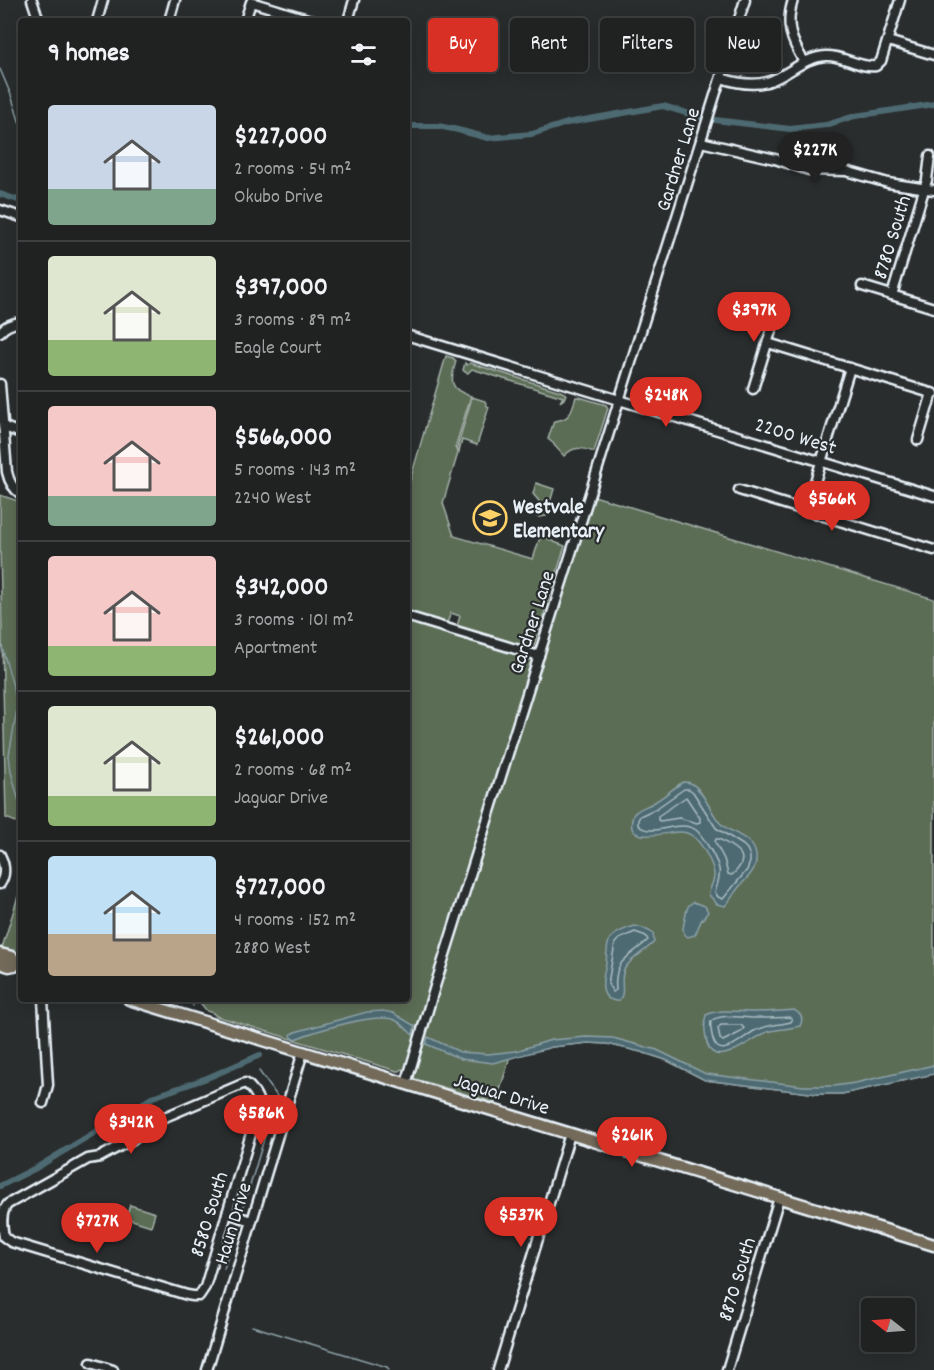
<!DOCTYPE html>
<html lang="en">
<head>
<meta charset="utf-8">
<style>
	:root { --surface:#202222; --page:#2d2f2f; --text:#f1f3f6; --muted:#a2a4a5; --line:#3d3f40; --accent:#d93025 }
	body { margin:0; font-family:Dekko,sans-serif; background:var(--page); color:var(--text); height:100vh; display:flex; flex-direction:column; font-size:22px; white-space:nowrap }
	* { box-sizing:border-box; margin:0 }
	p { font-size:20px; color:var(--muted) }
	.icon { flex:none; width:33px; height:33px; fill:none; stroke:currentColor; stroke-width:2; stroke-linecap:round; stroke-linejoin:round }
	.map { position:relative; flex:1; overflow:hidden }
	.details { position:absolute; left:18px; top:18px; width:392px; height:984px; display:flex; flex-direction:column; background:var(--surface); border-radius:6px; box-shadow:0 3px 15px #0003,0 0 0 2px var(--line) }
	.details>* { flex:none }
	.guide { position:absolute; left:428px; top:18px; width:416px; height:54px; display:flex; gap:12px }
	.needle { width:39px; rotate:287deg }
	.buttons { position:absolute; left:861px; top:1298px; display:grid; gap:12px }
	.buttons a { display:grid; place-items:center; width:54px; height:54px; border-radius:6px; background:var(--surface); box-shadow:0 3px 15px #0003,0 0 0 2px var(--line); font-size:30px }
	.price { position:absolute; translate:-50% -51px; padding:0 14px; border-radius:21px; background:var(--accent); color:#fff; font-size:20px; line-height:39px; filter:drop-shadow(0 2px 3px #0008) }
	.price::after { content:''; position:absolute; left:50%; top:36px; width:18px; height:14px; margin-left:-9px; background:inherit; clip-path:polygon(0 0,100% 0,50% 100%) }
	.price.current { background:#222; color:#fff }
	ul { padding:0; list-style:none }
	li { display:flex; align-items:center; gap:18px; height:150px; padding:0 30px }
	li+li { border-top:2px solid var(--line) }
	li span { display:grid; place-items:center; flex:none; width:168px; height:120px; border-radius:6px; color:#555 }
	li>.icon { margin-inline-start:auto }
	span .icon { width:72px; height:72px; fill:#fffc; stroke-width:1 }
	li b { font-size:26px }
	h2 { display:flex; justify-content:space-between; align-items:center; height:72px; padding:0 30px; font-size:26px }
	.chip { padding:0 21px; border-radius:6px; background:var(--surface); box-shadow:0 3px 15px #0003,0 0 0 2px var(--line); font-size:21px; line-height:54px }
	.chip.current { background:var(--accent); color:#fff }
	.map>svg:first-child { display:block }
	.green { fill:#5c6d56; stroke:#a2afa7; stroke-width:1.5 }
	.water { fill:#4e6b72; stroke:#8ca1a8; stroke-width:1.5 }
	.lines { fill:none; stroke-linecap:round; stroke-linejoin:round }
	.shore { stroke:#aabbc2; stroke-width:1.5 }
	.stream { stroke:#8ca1a8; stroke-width:1.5 }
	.canal { stroke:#4e6b72; stroke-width:6 }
	.minor-casing { stroke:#e8f1f8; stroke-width:13 }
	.major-casing { stroke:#e8f1f8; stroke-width:15 }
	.minor { stroke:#2a2d2e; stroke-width:8 }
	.major { stroke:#736b5a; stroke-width:10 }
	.labels { text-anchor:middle; stroke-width:4.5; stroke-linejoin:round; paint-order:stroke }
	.street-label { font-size:21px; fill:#e8f1f8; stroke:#2a2d2e }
	.poi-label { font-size:21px; font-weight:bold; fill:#e8f1f8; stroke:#2a2d2e; text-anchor:start }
</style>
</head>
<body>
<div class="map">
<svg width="934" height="1370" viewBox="0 0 934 1370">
	<rect width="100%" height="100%" fill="#2a2d2e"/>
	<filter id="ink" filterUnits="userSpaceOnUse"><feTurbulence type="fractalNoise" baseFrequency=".0167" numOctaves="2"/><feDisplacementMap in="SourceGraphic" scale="12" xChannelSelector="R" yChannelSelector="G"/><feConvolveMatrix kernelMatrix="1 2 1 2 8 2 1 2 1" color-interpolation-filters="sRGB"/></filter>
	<g filter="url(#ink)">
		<!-- green -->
		<g class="green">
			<path d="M446,356L453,358L456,361C450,381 449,390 471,396L455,448L458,453L443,503L454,536L533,559L543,528C547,542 552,541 565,546L533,649L457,626L460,616L451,613L447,623L407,610V491Z"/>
			<path d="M465,363L467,365L470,363L560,391L566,394L564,399L560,402L563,397L472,369L468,373L465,372L463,370Z"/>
			<path d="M472,397L485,401L487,406L489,407L477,445L462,440L459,452L457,448Z"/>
			<path d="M576,397H579L606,405L608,408L594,452C582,448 574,445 564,456L554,445V444L548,439L554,421C571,420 571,411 576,397Z"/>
			<path d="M536,483L554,489L546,516L539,517L535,515L539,501L533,494Z"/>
			<path d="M0,495L21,502V824L6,818L0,548Z"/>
			<path d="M594,496L934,599V1074L842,1094H818L705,1080L666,1060L641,1052L607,1044L588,1043L552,1047L510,1057L496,1103L412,1078L413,1073L402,1069L400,1071H397L216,1016L213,1013L207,1011L197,999H406L407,620L533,658L532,661L539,663Z"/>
			<path d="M21,887V958L1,951Z"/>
			<path d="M130,1205L155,1213L151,1226L126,1218Z"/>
		</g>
		<!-- water -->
		<g class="water">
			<path d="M683,782C686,782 690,782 692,784C702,789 711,812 719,822C730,834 753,836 756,855C758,869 747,878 739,887C734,893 731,900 725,906L717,904L709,895C709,888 713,884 714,877C715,866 702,844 694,837C690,834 685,832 681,832C669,831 626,846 632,820C632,817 634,813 636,812C640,808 648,806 653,803C664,797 672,789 683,782Z"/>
			<path d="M693,902L705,906L708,912L701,921L695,935L688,937L684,934L683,928L687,909L689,905Z"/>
			<path d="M635,926L643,928L653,933L654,942C645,952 632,957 625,968C618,979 627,992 619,1001C596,1001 603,977 606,963C607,955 606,946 610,939C615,932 628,928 635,926Z"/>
			<path d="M794,1010C801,1014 804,1018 800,1026C790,1029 777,1029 767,1032C752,1038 715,1072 707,1043C705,1034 703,1024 706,1015C721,1008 738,1012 755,1012C768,1012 781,1011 794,1010Z"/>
			<path d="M383,1011L393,1013L415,1026L413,1035C407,1030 402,1023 395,1020C377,1012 315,1031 295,1039L292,1038L291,1034L295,1032L367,1012Z"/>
			<path d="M428,1037L460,1052L488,1054L516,1051L551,1040L586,1037L613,1038L657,1050L706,1074L804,1086H834L855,1083L934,1065V1074L842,1094H818L705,1080L666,1060L641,1052L607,1044L588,1043L552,1047L493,1063L461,1059L426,1044Z"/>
		</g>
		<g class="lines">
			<!-- shore -->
			<g class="shore">
				<path d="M684,789H689L693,792L716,828L743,845L747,849L750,856V862L747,870L723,899L718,897L715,892C722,872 721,868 710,849C706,843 702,835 696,830C678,818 651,839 638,825V820L640,816L657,808Z"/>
				<path d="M686,797L700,818V822L697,823L679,818L660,821L658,820V816Z"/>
				<path d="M716,839H719C737,849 753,856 732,875L728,874L724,859L715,842Z"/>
				<path d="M635,932L646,936L648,940C629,958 613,959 616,990L613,992L608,984L615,943L619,939Z"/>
				<path d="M789,1017L792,1019L791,1022C778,1025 766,1025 754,1031C740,1039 717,1064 712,1035C711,1030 710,1026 711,1021C722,1013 741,1018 754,1018C766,1018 778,1018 789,1017Z"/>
				<path d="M721,1025H741L744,1028L739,1033L723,1041L720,1039L718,1028Z"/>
			</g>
			<!-- stream -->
			<g class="stream">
				<path d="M0,69L11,95L21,127"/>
				<path d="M1,644L18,704L9,755L11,772L21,809"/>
				<path d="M192,999L193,1006"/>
				<path d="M243,1209L277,1096L259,1071"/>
				<path d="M224,1269L236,1228"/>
				<path d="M252,1326L387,1367L389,1370"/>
			</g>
			<!-- canal -->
			<g class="canal">
				<path d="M715,120L790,129L826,125L855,116L934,104"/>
				<path d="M406,126H438L458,130L488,138L532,134L567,123L663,106L700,117"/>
				<path d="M0,194L21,201"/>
				<path d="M0,1186L36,1168L153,1097L207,1078L260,1055"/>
			</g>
			<!-- minor casing -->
			<g class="minor-casing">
				<g id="minor">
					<path d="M32,0L39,21"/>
					<path d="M793,0C785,25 791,40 804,62"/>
					<path d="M97,21L103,0"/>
					<path d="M169,21L175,0"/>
					<path d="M245,21L251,2L314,21"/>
					<path d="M348,21L354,0"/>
					<path d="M888,41L934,55"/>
					<path d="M721,78C736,83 751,86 767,82C788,76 803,57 826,56C843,55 859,68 876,66L881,61L900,0"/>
					<path d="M701,142L775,159L809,170L846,171L888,183L934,190"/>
					<path d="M0,210L21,217"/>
					<path d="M862,286L934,308"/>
					<path d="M892,295L927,180L930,156"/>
					<path d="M0,332C5,326 13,323 21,322"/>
					<path d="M406,335L934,496"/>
					<path d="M768,343L934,394"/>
					<path d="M0,384L7,472C9,481 13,489 21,494"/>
					<path d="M753,389L779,305"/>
					<path d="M4,427L21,433"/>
					<path d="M918,440L932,393"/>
					<path d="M739,490L934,550"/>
					<path d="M806,511L850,368"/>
					<path d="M406,616L539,656"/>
					<path d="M0,855C5,865 6,875 0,884"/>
					<path d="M245,1083C252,1087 260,1099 259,1107L205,1287L199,1296H193L187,1295L11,1242L4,1237C2,1226 0,1212 8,1204L88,1159L100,1157L137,1137L146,1125Z"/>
					<path d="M406,1084L436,983L745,0"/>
					<path d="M43,1103L48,1085L43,999"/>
					<path d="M227,1213L252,1221"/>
					<path d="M91,1363L113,1370"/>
					<path d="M207,1370L303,1052"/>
					<path d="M498,1370L570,1134"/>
					<path d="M727,1370L779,1198"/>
				</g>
			</g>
			<!-- major casing -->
			<g class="major-casing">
				<g id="major">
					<path d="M0,954L12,957L19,964"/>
					<path d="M0,963L9,966L19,964"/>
					<path d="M129,999L934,1245"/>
				</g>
			</g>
			<!-- minor -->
			<use href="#minor" class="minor"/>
			<!-- major -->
			<use href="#major" class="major"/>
		</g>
	</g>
	<!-- icons -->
	<defs>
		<g id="school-ring" transform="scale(1.725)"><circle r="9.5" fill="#2a2d2e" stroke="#ffd166" stroke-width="1.5"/><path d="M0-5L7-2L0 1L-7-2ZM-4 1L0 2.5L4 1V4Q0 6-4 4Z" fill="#ffd166"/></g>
	</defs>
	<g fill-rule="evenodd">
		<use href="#school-ring" x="490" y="518"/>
	</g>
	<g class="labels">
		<!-- street labels -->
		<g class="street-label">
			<text transform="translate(677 159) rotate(-73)" y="7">Gardner Lane</text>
			<text transform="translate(891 237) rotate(-73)" y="7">8780 South</text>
			<text transform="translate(796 435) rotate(17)" y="7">2200 West</text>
			<text transform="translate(531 622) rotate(-72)" y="7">Gardner Lane</text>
			<text transform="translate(502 1093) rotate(17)" y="7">Jaguar Drive</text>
			<text transform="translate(208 1214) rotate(-73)" y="7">8580 South</text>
			<text transform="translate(232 1223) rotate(-73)" y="7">Haun Drive</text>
			<text transform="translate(736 1279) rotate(-73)" y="7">8870 South</text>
		</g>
		<!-- poi labels -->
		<g class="poi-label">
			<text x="513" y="513">Westvale<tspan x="513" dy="24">Elementary</tspan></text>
		</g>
	</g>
</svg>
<div class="buttons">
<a><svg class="needle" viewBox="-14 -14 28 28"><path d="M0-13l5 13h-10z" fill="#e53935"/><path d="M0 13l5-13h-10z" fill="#a2a4a5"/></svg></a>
</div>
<b class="price current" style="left:815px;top:183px">$227K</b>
<b class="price" style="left:754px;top:343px">$397K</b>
<b class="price" style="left:666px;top:428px">$248K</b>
<b class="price" style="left:832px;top:532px">$566K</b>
<b class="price" style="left:261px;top:1146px">$586K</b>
<b class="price" style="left:131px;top:1155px">$342K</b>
<b class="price" style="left:632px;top:1168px">$261K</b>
<b class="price" style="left:521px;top:1248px">$537K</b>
<b class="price" style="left:97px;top:1254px">$727K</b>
<div class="guide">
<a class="chip current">Buy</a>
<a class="chip">Rent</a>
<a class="chip">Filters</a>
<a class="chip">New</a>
</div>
<section class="details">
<h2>9 homes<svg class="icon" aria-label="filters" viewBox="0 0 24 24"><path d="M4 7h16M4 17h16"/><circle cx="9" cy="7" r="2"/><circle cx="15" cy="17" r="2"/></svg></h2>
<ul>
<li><span style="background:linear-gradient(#c9d6e8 70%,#7fa58c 0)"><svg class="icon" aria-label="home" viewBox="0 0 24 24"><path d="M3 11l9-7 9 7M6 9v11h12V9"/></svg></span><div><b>$227,000</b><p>2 rooms · 54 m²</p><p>Okubo Drive</p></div></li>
<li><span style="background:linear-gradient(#dfe7d0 70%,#8fb573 0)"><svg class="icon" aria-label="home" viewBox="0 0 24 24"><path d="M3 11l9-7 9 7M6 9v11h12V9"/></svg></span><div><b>$397,000</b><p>3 rooms · 89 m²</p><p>Eagle Court</p></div></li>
<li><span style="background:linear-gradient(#f6c9c9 75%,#7fa58c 0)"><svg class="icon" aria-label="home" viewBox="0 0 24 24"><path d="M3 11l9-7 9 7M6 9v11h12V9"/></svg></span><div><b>$566,000</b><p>5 rooms · 143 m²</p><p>2240 West</p></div></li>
<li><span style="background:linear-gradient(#f6c9c9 75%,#8fb573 0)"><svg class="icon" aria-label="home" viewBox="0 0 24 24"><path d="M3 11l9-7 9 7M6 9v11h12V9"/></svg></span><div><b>$342,000</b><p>3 rooms · 101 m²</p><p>Apartment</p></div></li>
<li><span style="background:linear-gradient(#dfe7d0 75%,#8fb573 0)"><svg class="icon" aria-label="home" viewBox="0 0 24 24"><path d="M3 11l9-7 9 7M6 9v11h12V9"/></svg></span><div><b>$261,000</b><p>2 rooms · 68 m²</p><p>Jaguar Drive</p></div></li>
<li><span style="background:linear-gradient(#bfe0f5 65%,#b9a48a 0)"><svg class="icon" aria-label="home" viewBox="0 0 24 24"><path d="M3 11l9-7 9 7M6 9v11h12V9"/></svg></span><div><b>$727,000</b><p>4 rooms · 152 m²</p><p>2880 West</p></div></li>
</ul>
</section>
</div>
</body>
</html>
